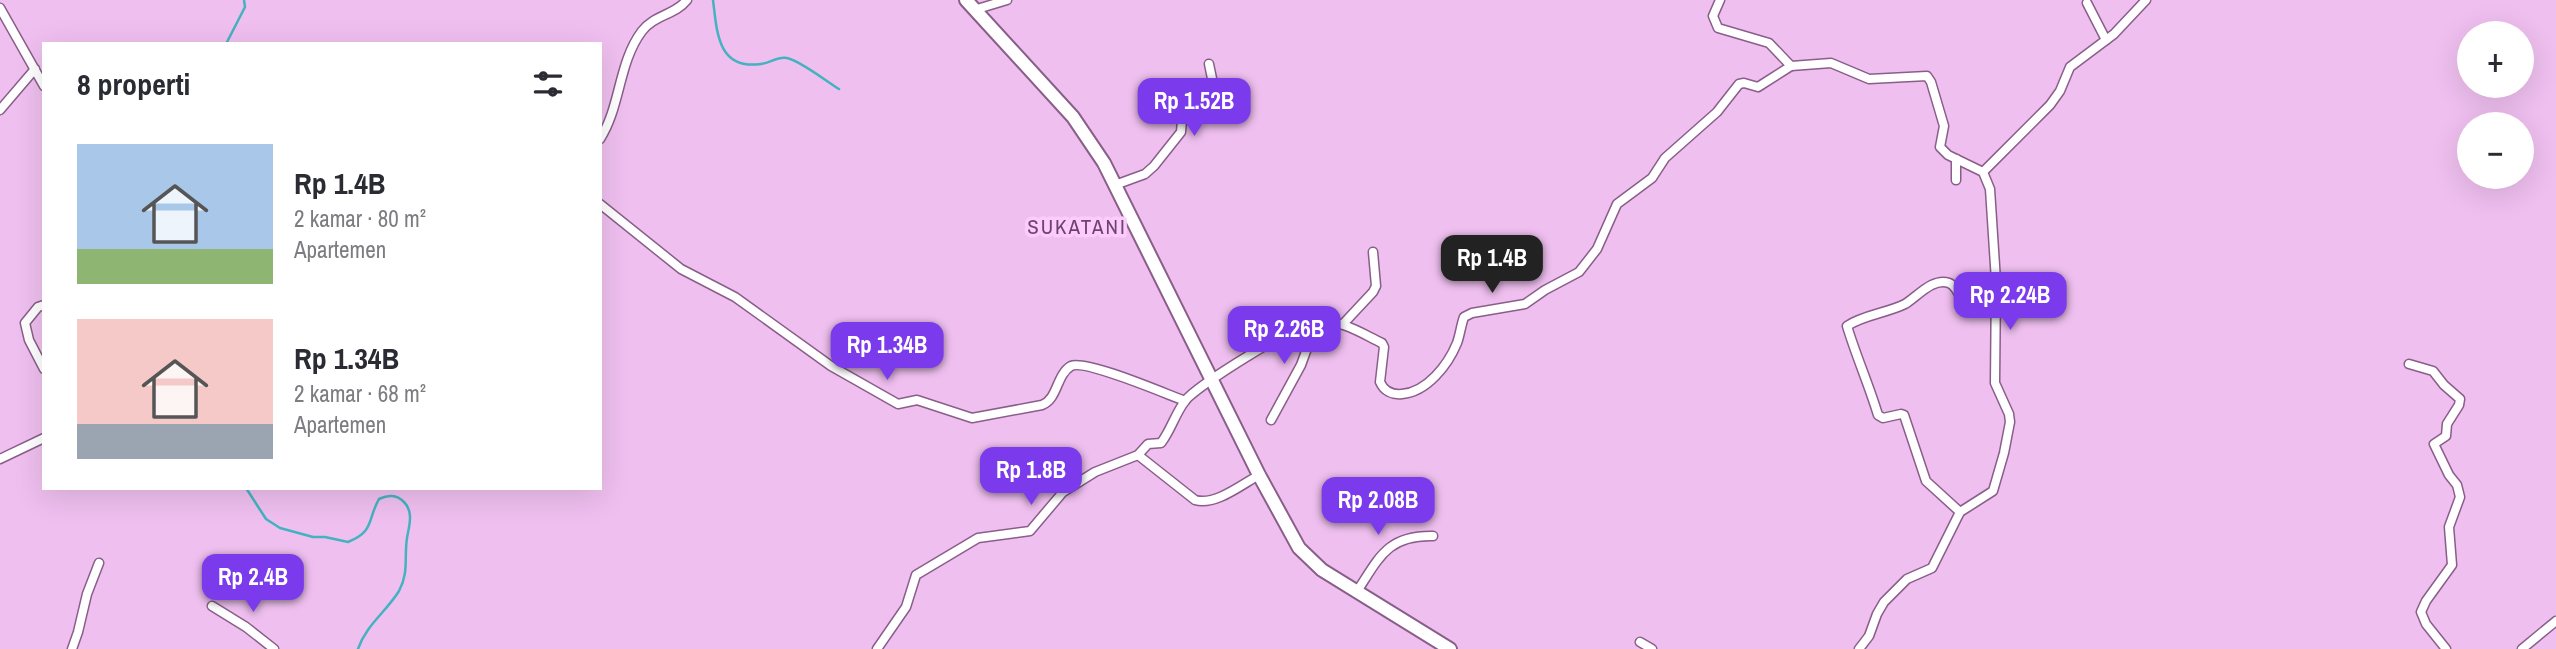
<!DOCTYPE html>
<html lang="id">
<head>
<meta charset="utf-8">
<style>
	:root { --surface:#fff; --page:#f7f7f7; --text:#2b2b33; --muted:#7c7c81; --accent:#7c3aed }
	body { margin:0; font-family:"Archivo Narrow",sans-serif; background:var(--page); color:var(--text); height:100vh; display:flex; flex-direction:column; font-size:26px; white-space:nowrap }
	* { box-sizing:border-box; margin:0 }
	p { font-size:23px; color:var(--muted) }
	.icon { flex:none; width:38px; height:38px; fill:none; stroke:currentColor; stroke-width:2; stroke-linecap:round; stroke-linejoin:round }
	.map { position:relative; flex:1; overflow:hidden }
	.panel { position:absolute; left:42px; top:42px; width:560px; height:448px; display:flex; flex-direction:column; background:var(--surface); border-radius:0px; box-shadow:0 7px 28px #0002 }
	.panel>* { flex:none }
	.controls { position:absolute; left:2457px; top:21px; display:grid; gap:14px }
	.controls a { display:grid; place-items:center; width:77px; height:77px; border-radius:50%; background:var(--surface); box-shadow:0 7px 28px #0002; font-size:35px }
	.price { position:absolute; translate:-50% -60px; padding:0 16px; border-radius:14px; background:var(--accent); color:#fff; font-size:23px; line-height:46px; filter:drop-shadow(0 2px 4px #0008) }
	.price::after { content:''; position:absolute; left:50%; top:42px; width:21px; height:16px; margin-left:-10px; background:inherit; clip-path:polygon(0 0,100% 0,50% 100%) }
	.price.selected { background:#222; color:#fff }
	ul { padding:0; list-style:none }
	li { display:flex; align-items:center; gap:21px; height:175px; padding:0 35px }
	li span { display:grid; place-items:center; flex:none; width:196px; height:140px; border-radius:0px; color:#555 }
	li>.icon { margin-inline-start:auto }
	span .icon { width:84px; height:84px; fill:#fffc; stroke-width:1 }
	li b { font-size:30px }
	h2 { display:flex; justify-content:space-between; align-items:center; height:84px; padding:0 35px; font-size:30px }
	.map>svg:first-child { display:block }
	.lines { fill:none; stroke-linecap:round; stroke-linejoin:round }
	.stream { stroke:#45b2bf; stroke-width:2.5 }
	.street-casing { stroke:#895e89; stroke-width:11 }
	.primary-casing { stroke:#895e89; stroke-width:16 }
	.street { stroke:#fff; stroke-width:8 }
	.primary { stroke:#fff; stroke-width:12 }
	.labels { text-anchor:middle; stroke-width:7; stroke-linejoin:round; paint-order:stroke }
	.quarter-label { font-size:21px; letter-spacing:2px; fill:#6d446e; stroke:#fdccfd }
</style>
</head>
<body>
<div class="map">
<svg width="2556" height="649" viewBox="0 0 2556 649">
	<rect width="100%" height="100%" fill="#efbfef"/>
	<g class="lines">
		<!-- stream -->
		<g class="stream">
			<path d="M713,0C717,31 717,70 761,64C770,63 778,56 787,58C799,60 826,81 839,89"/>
			<path d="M226,44L245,7L244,0"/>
			<path d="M246,488L266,519L280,528L313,537H325L348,542C375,531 367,520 379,499C388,495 396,494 404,502C414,512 409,526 407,538C404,557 409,573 399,591C386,612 366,625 358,649"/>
		</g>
		<!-- street casing -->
		<g class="street-casing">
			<g id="street">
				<path d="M1720,0L1713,16L1718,28L1769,43L1791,66L1831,63L1869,79L1927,76L1931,82L1944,126L1940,147L1948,155L1983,172"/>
				<path d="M2087,3L2106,40"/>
				<path d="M0,8L44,86"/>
				<path d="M974,10L1007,0"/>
				<path d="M0,110L35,69"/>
				<path d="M600,139C621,106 618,63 642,31C654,15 675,15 687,0"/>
				<path d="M1956,180V159"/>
				<path d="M1115,185L1145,174L1154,166L1181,132L1183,108L1215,93L1209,64"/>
				<path d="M600,204L681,269L735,297L831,366L898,404L917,400L972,418L1042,405C1058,399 1056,375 1071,366C1085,359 1166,394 1185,401"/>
				<path d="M44,305L38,307L25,323L29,340L44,369"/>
				<path d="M1344,323L1373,292L1376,286L1373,252"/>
				<path d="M2409,364L2433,371L2444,385L2460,399L2459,405L2447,424L2446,436L2434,444L2449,475L2457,485L2460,497L2449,527L2452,565L2426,601L2421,612L2426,624L2446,649"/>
				<path d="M1271,420L1301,365L1317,321"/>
				<path d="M1138,455L1195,500C1215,506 1241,485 1259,475"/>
				<path d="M0,459L44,438"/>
				<path d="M1960,512L1926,481L1904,415L1901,414L1883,418L1878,415C1869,385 1856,356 1847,326C1863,315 1887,313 1905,304C1917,297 1933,277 1949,283C1959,287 1960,302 1968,309L1972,311L1996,308"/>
				<path d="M1356,593C1379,558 1387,535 1433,536"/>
				<path d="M212,606L246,627L274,649"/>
				<path d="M1640,642L1652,649"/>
				<path d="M72,649L78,632L87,594L99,563"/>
				<path d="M877,649L906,607L916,575L978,538L1030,531L1063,492L1095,472L1138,455L1148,444L1161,443C1171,430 1175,414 1185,401C1196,386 1299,322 1317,321C1342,320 1361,333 1382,343L1384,347L1380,382C1384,391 1392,395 1402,394C1427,392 1448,365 1457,343C1460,335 1461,325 1464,317L1472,313L1525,304L1545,290L1579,272L1597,249L1617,204L1652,178L1665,158L1717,112L1739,84L1744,83L1758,87L1791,66"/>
				<path d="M1859,649L1869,636L1877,614L1884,602L1907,579L1932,568L1960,512L1993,491L2004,453L2010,422L2009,414L1995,383L1996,281L1990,189L1983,172L2050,105L2060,91L2070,67L2114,34L2146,0"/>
				<path d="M2522,649L2556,621"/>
			</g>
		</g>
		<!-- primary casing -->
		<g class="primary-casing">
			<path id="primary" d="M966,0L1073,117L1104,163L1259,475L1299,548L1322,570L1450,649"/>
		</g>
		<!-- street -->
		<use href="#street" class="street"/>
		<!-- primary -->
		<use href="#primary" class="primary"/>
	</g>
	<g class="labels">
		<!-- quarter labels -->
		<g class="quarter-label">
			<text x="1077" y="234">SUKATANI</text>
		</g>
	</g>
</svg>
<div class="controls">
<a>+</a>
<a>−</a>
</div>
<b class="price" style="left:1194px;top:138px">Rp 1.52B</b>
<b class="price selected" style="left:1492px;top:295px">Rp 1.4B</b>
<b class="price" style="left:2010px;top:332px">Rp 2.24B</b>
<b class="price" style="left:1284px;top:366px">Rp 2.26B</b>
<b class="price" style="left:887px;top:382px">Rp 1.34B</b>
<b class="price" style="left:1031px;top:507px">Rp 1.8B</b>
<b class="price" style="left:1378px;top:537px">Rp 2.08B</b>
<b class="price" style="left:253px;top:614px">Rp 2.4B</b>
<section class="panel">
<h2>8 properti<svg class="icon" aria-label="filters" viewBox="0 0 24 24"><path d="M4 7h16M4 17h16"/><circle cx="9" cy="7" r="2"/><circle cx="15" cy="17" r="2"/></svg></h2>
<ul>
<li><span style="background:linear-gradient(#a9c7e8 75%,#8fb573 0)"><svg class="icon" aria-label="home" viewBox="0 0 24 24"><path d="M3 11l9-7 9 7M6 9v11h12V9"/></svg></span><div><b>Rp 1.4B</b><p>2 kamar · 80 m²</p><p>Apartemen</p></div></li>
<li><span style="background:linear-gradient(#f6c9c9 75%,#9aa5b1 0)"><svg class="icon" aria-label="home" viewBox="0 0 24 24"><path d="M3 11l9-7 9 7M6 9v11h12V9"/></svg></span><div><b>Rp 1.34B</b><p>2 kamar · 68 m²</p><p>Apartemen</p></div></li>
</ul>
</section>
</div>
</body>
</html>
